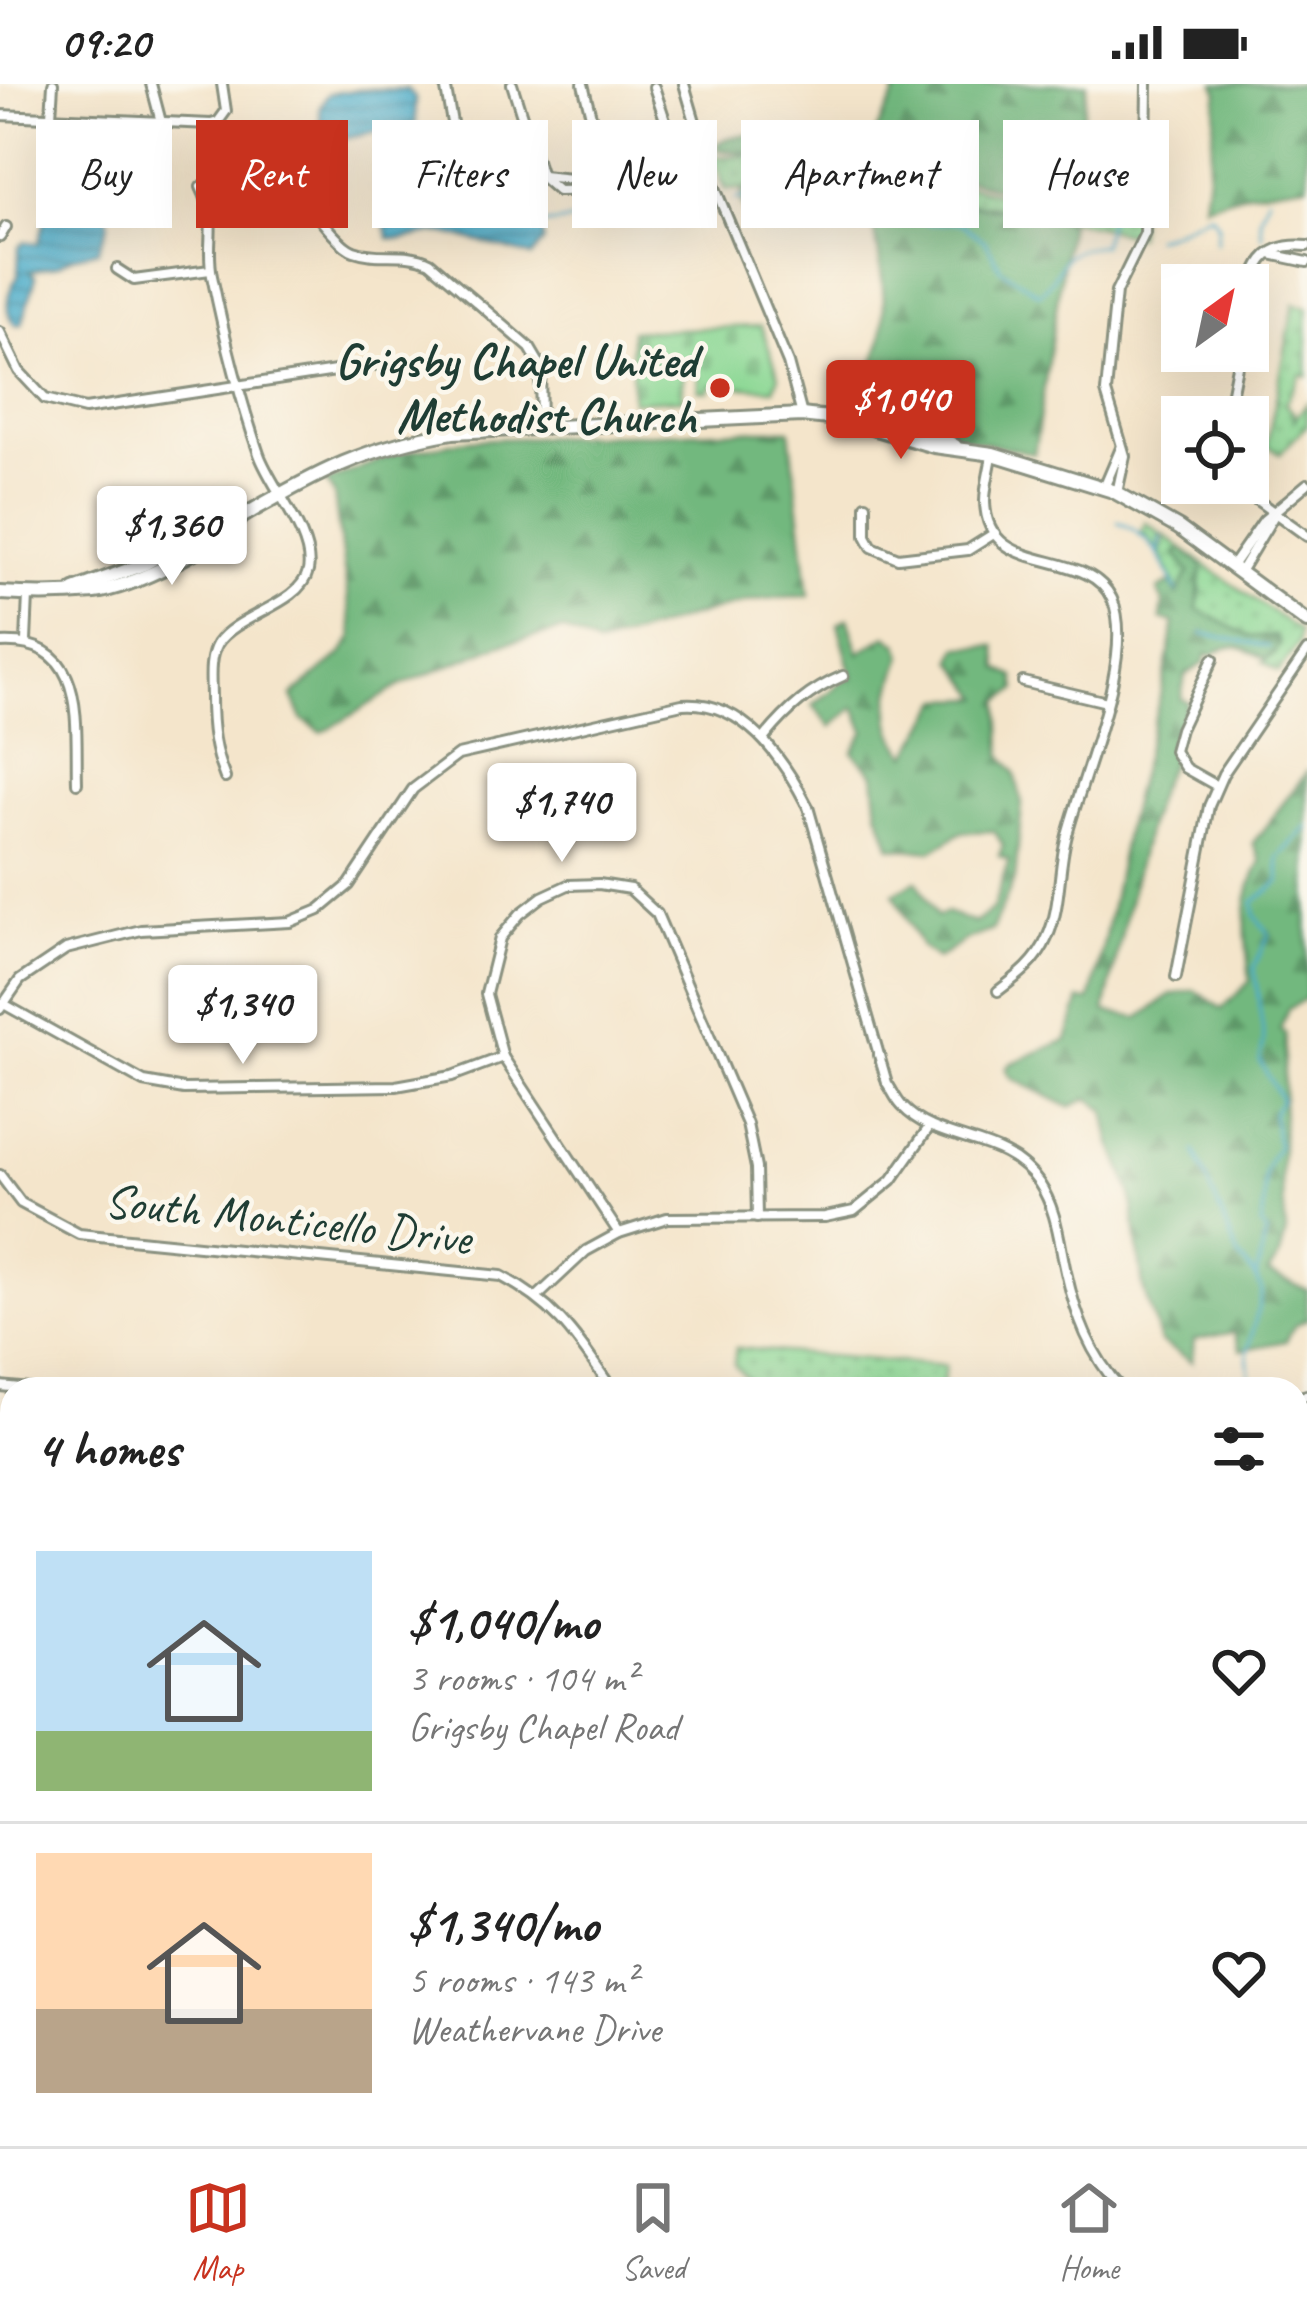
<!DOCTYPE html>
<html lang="en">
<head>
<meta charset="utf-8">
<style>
	:root { --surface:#fff; --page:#f6f6f6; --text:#222; --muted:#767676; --line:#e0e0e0; --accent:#c8321e }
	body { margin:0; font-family:Caveat,sans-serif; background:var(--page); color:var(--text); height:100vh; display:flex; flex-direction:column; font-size:45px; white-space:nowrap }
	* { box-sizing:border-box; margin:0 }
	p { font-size:39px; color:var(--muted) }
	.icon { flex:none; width:66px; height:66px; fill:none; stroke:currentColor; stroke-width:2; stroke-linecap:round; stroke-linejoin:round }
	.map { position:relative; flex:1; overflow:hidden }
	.drawer { position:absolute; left:0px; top:1293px; width:1308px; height:771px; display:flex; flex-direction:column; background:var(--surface); border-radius:36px 36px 0 0; box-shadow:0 12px 48px #0002 }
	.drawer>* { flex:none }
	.guide { position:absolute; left:36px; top:36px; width:1236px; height:108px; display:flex; gap:24px }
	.needle { width:78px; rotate:33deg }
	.controls { position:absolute; left:1161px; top:180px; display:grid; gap:24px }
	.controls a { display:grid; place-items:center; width:108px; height:108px; border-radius:0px; background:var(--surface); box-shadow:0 12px 48px #0002; font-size:60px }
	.price { position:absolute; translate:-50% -102px; padding:0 27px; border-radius:12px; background:#fff; color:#222; font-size:39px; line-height:78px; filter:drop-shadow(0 3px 6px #0008) }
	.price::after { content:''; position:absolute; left:50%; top:72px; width:36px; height:27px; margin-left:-18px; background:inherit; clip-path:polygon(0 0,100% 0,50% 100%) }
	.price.active { background:var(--accent); color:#fff }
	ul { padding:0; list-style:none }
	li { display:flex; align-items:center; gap:36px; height:300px; padding:0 36px }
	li+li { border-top:3px solid var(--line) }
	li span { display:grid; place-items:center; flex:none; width:336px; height:240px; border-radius:0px; color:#555 }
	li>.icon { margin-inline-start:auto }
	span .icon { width:144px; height:144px; fill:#fffc; stroke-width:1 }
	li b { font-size:51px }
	h2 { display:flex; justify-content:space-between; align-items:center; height:144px; padding:0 36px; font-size:51px }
	.tag { padding:0 42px; border-radius:0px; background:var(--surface); box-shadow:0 12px 48px #0002; font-size:42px; line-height:108px }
	.tag.active { background:var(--accent); color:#fff }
	.status { display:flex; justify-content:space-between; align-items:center; height:84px; padding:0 60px; background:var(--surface); direction:ltr }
	.status svg { height:33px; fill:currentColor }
	.dock { display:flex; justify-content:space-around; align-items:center; height:168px; border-top:3px solid var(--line); background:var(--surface); font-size:33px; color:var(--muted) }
	.dock a { display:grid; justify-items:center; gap:6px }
	.dock .active { color:var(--accent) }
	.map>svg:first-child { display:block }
	.grass { fill:url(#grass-dots); stroke:#568a64; stroke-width:3 }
	.forest { fill:url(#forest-firs); stroke:#487a59; stroke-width:3 }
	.cemetery { fill:url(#cemetery-stones); stroke:#568a64; stroke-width:3 }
	.water { fill:url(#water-rules); stroke:#34747e; stroke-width:3 }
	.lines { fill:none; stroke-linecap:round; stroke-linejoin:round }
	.stream { stroke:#4aabc9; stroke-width:3 }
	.street-casing { stroke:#8a9180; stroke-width:14 }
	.secondary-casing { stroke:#8a9180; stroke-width:18 }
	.street { stroke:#fff; stroke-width:8 }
	.secondary { stroke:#fff; stroke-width:12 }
	.poi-dot { fill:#c8321e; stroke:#fbf7ec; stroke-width:4.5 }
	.labels { text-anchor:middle; stroke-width:9; stroke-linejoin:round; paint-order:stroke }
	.poi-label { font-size:48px; font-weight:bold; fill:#1f3d34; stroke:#fbf7ec; text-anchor:end }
	.street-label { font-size:48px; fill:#1f3d34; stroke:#fbf7ec }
</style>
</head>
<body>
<div class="status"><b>09:20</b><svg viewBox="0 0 49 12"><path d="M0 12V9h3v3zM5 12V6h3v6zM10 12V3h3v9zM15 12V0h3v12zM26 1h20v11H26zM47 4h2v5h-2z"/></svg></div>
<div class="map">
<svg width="1307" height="2062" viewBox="0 0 1307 2062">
	<defs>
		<pattern id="grass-dots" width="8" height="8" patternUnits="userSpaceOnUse" patternTransform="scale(3)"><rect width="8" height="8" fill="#8dd895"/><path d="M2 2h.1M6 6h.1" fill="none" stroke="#79ba81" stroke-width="1.8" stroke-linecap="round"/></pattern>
		<pattern id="forest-firs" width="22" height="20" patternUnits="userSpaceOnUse" patternTransform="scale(3)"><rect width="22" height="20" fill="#72b87e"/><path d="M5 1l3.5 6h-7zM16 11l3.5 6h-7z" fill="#5d9768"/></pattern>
		<pattern id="cemetery-stones" width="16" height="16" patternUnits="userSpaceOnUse" patternTransform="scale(3)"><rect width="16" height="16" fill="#8dd895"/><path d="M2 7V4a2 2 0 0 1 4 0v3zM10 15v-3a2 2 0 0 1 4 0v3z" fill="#79ba81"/></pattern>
		<pattern id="water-rules" width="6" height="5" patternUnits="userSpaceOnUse" patternTransform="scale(3)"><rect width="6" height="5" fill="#4aabc9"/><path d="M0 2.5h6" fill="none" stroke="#3d8ca4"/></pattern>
	</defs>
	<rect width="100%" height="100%" fill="#fbf7ec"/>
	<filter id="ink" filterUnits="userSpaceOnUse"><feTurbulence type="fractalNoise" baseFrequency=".00833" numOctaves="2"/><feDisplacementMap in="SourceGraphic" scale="24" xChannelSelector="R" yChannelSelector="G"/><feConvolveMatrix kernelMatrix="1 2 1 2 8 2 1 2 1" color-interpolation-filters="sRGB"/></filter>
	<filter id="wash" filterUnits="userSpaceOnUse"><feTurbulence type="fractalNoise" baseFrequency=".004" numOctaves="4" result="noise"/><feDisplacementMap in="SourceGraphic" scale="48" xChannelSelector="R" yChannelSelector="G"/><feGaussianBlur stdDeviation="2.7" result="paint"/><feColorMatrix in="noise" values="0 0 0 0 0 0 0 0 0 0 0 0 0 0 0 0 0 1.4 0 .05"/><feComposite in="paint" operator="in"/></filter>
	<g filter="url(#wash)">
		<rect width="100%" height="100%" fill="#f4e5cb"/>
		<!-- grass -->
		<g class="grass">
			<path d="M769,59L791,60V71L835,73L836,60L861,62L862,76L892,73L919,89L1054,124L1087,121L1140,124L1137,152L1028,126L895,110L870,117L835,119L791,103L725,106L713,73L767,71Z"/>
			<path d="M1294,220L1307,223V292L1301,290L1285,320L1294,329V336L1307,319V341L1280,370L1267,361Z"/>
			<path d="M1146,439L1299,547L1298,560L1279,588L1263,578L1275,570L1276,553H1250L1197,525L1202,505L1189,488L1179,509L1160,469L1166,452H1159L1158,467L1141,447Z"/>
			<path d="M736,1264L945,1282L942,1305H757L734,1280Z"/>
		</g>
		<!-- forest -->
		<g class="forest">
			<path d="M891,0H1087L1072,118L1060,120L920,84L899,73L861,76L860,62L837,60L835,74L791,71L790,60L769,59L768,71L719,66L718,60C742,39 837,56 871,58L895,11Z"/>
			<path d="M1215,0H1307V100L1248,108L1204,121L1218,7Z"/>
			<path d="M746,103H791L835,119L912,110L991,124L1028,126L1069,138L1034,370L863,329C857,304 876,281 881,257C889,219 879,173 873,135L860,131L756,133L745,128C740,118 739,112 746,103Z"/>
			<path d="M750,346H790L809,512C733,511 669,543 597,562L564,546L501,560L399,602L329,645L321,648L302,635L292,612L342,570L353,553L334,410L326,398L393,371L466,356Z"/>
			<path d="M1182,464L1202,482L1197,525L1250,553L1276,552L1280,561L1266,575C1247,565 1231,556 1212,571L1207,569L1204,579L1185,591L1181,615L1188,618L1169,661L1171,680C1152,697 1113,890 1105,928L1139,934L1172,911L1195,906L1222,925L1250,897C1246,853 1238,819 1261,778L1253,759L1307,688V914L1288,925L1280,946L1285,949L1281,1091L1286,1148L1280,1172L1268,1189L1307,1206V1235L1294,1242L1286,1257L1241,1266L1234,1248L1194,1256L1192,1278L1160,1258L1143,1203L1131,1108L1111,1057L1105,1026L1089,1014L1070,1023L1011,994L1006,985L1010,980L1067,956L1080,916L1090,917C1106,860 1114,803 1126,745C1141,676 1165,610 1174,539L1161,535L1163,518L1158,506L1171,498L1177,511L1189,488L1175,469Z"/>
			<path d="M848,534L859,569L887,551L899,560L903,572C889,607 880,641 908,671L942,615L982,614L953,576L958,563L996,562L999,585L1015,593L1017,606L1000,617L1002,671L1015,689L1022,720L1015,794L992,846L966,856L937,875L921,863L894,809L917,796L937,833L946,829L975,839L993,825L1009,776L999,772L1003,761L994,747L962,748L931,767L891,763L878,727L874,690L853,668L865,647L855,623L831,643L813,621L845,596L853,595L838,540Z"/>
		</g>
		<!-- cemetery -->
		<path class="cemetery" d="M761,242L779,292L774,305L710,301L709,307L699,306V291L684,285L682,315L632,317L631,247Z"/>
		<!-- water -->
		<g class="water">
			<path d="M407,5L415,14L416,40L338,56L321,65L320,23L328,10L360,5Z"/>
			<path d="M385,84H420L430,96L431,126L441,133L514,141L539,138L544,157L531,173C519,168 448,148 436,149C421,151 406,157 389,154C381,131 378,107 385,84Z"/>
			<path d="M79,120L105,128L109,139L98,166L72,173L58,181L30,187L36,193L22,240L15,241C3,227 7,206 18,193L19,163L25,158L38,160L45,135L58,128L69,130L72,122Z"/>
		</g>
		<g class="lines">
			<!-- stream -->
			<g class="stream">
				<path d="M309,78L319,60"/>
				<path d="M736,115L776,109L823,121H868L930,140L959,138L986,158L1001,185L1040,210C1069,181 1053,166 1102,161L1109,133L1119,132"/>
				<path d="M631,130L710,126"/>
				<path d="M540,141L607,132"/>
				<path d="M1262,152L1260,134L1268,112"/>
				<path d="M1154,153C1176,151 1190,135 1211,130L1218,141L1216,159"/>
				<path d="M1118,438C1151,450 1163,477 1177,508"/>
				<path d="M1158,469L1161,453"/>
				<path d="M1202,549L1269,563"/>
				<path d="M1195,1067L1239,1173L1256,1193L1262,1207L1248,1269L1251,1305"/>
				<path d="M1256,1193L1266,1149L1261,1141C1270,1108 1255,1096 1278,1062L1272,1029L1281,1016L1260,977L1264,956L1254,883L1269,850L1255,832L1254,818L1280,798L1278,774L1307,743"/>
				<path d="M1296,1514L1307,1516"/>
			</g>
		</g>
	</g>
	<g filter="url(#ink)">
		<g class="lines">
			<!-- street casing -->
			<g class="street-casing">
				<g id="street">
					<path d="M151,0L161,38"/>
					<path d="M445,0L455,55"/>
					<path d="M512,0L541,92L558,107L715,104"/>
					<path d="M583,0L608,100"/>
					<path d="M684,0L713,99L788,279L802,331"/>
					<path d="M0,31L211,40L218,38L226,27L222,0"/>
					<path d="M51,32L53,0"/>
					<path d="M604,77C627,76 649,78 667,60L666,39L654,3"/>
					<path d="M542,92L591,97L711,92"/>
					<path d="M201,103C219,139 205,157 212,192C224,251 239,312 259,370C270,402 315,453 308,487C300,521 237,530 217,560C208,576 211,596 211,614C211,644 214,667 225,694"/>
					<path d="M300,110C312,124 338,162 354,167C379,176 405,166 430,178L530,264L540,281L541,343"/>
					<path d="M0,153L6,143"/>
					<path d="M1270,170L1307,178"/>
					<path d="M117,185L134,196L210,186"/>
					<path d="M1248,222C1255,183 1261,158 1307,162"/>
					<path d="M0,248L19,287L45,315L85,325L375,281"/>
					<path d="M1227,333L1240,267"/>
					<path d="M992,371C990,386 985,402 985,417C986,496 1087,460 1112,515C1137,571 1080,696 1066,755C1058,787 1061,824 1047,854C1037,878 1018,892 998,907"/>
					<path d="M1233,399L1307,452"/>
					<path d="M1104,404L1121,364"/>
					<path d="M1117,409L1125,372L1106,308L1116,208L1145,149L1147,0"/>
					<path d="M866,421V452L872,463L898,474L968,466L995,449"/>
					<path d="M1232,482L1264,436L1307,400"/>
					<path d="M1240,488L1273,433"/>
					<path d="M26,557L28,511"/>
					<path d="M0,559C88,554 75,637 77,699"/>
					<path d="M1213,575L1180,645L1174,667L1185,684L1217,702"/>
					<path d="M1023,598L1107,618"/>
					<path d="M765,653C788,625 810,606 843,592"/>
					<path d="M1176,893L1209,722L1223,690L1307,567"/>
					<path d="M2,919L144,998L184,1005L396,1002L452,992L503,973"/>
					<path d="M0,925L20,896L66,865L141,846L290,838L319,826L349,801L413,705L458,671L682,620C743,615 783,674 808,723L887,999C892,1006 896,1016 902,1022C939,1062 1004,1048 1039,1099C1057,1126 1059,1157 1066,1188C1076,1233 1090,1270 1121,1305"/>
					<path d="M0,1091L21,1119L79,1150L501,1192C559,1223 576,1253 612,1305"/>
					<path d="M619,1149L503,973L486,910L500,854L520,830L542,813L568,801L599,800L630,805L657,830L747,1040L756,1084L757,1134"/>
					<path d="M538,1212L586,1167L619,1149L667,1134L825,1133L854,1127L892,1096L930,1042"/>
					<path d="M0,1302L30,1305"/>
					<path d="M1296,1314L1307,1311"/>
					<path d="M1296,1337L1307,1335"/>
					<path d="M0,1374L12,1401"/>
					<path d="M0,1574L12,1581"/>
					<path d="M0,1827L12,1823"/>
					<path d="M0,1846L12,1851"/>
					<path d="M1296,1880L1307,1867"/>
					<path d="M448,2052L483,2057L495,2052"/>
					<path d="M1263,2052L1268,2062"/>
					<path d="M189,2062L190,2052"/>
					<path d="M1302,2062L1307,2060"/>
				</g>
			</g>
			<!-- secondary casing -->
			<g class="secondary-casing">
				<g id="secondary">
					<path d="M859,340L934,362L993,370L1113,407L1179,444L1307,538"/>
					<path d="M74,506L144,480L225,435L241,432"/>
					<path d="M0,509C31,511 63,511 94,508C134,503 215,462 243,432C318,388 366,363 453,348L802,331C852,338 912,333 955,362"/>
				</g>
			</g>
			<!-- street -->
			<use href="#street" class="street"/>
			<!-- secondary -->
			<use href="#secondary" class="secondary"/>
		</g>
	</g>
	<!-- markers -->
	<circle class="poi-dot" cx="720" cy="304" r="12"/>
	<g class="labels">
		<!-- poi labels -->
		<g class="poi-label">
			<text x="696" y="293">Grigsby Chapel United<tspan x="696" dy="55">Methodist Church</tspan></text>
		</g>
		<!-- street labels -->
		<g class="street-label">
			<text transform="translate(288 1134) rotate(6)" y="17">South Monticello Drive</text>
		</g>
	</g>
</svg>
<div class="controls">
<a><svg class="needle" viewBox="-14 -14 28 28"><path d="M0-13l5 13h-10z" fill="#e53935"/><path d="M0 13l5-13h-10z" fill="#767676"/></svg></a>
<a><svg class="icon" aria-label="locate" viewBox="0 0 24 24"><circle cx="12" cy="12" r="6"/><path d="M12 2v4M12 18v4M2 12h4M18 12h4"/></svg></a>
</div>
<b class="price active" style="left:901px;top:378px">$1,040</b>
<b class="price" style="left:172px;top:504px">$1,360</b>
<b class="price" style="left:562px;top:781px">$1,740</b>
<b class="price" style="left:243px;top:983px">$1,340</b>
<div class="guide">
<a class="tag">Buy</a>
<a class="tag active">Rent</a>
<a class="tag">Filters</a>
<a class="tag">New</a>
<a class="tag">Apartment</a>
<a class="tag">House</a>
</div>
<section class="drawer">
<h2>4 homes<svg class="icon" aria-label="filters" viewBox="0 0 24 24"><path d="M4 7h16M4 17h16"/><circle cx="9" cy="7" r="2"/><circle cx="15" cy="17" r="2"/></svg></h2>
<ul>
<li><span style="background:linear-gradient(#bfe0f5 75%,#8fb573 0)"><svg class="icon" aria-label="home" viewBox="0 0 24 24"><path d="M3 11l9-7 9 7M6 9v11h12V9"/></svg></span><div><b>$1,040/mo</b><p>3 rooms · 104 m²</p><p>Grigsby Chapel Road</p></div><svg class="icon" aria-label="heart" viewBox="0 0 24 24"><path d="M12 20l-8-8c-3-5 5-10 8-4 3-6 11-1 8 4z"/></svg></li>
<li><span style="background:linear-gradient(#ffd9b3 65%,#b9a48a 0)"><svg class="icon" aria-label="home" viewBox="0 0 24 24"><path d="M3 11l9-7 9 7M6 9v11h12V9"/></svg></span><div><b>$1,340/mo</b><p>5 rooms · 143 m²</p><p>Weathervane Drive</p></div><svg class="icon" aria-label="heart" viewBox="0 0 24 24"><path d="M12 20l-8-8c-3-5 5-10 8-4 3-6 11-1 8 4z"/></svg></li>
</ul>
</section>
</div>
<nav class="dock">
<a class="active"><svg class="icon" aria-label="map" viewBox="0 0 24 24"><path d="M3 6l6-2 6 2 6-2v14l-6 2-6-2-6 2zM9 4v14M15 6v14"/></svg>Map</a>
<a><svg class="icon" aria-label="saved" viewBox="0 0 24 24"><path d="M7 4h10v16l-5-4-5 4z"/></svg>Saved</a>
<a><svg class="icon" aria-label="home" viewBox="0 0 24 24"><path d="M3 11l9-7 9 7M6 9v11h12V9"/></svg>Home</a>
</nav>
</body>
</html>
